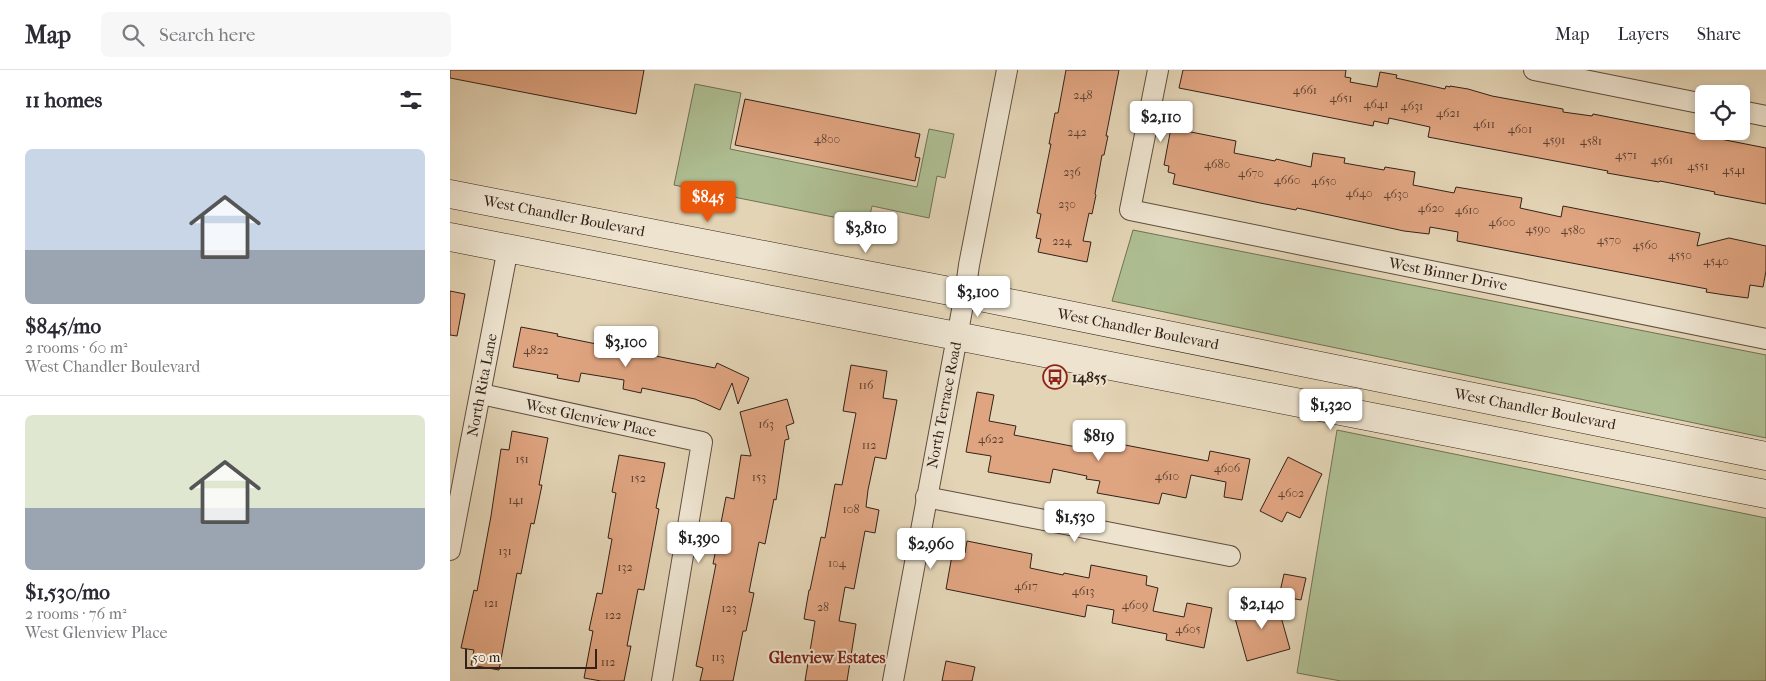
<!DOCTYPE html>
<html lang="en">
<head>
<meta charset="utf-8">
<style>
	:root { --surface:#fff; --page:#f7f7f7; --text:#2b2b33; --muted:#7c7c81; --line:#e1e1e2; --accent:#ea580c }
	body { margin:0; font-family:"IM FELL French Canon",serif; background:var(--page); color:var(--text); height:100vh; display:flex; flex-direction:column; font-size:19px; white-space:nowrap }
	* { box-sizing:border-box; margin:0 }
	p { font-size:16px; color:var(--muted) }
	.icon { flex:none; width:28px; height:28px; fill:none; stroke:currentColor; stroke-width:2; stroke-linecap:round; stroke-linejoin:round }
	.map { position:relative; flex:1; overflow:hidden }
	.drawer { display:flex; flex-direction:column; background:var(--surface); width:450px }
	.drawer>* { flex:none }
	.buttons { position:absolute; left:1245px; top:15px; display:grid; gap:10px }
	.buttons a { display:grid; place-items:center; width:55px; height:55px; border-radius:8px; background:var(--surface); box-shadow:0 2px 8px #0003; font-size:25px }
	.scale { position:absolute; left:15px; bottom:12px; width:132px; box-sizing:border-box; padding-left:5px; border:2px solid #332219; border-top:0; font-size:14px; line-height:18px; white-space:nowrap; color:#332219; -webkit-text-stroke:4px #ede3cf; paint-order:stroke }
	.price { position:absolute; translate:-50% -42px; padding:0 11px; border-radius:5px; background:#fff; color:#222; font-size:16px; line-height:32px; filter:drop-shadow(0 1px 2px #0008) }
	.price::after { content:''; position:absolute; left:50%; top:30px; width:15px; height:11px; margin-left:-8px; background:inherit; clip-path:polygon(0 0,100% 0,50% 100%) }
	.price.selected { background:var(--accent); color:#fff }
	ul { padding:0; list-style:none }
	li { display:grid; align-content:center; gap:10px; height:265px; padding:0 25px }
	li+li { border-top:1px solid var(--line) }
	li span { display:grid; place-items:center; height:155px; border-radius:8px; color:#555 }
	li>.icon { margin-inline-start:auto }
	span .icon { width:90px; height:90px; fill:#fffc; stroke-width:1 }
	li b { font-size:21px }
	h2 { display:flex; justify-content:space-between; align-items:center; height:60px; padding:0 25px; font-size:21px }
	header { display:flex; align-items:center; gap:30px; box-sizing:border-box; height:70px; padding:0 25px; background:var(--surface); border-bottom:1px solid var(--line) }
	header strong { font-size:24px }
	nav { display:flex; gap:28px; margin-inline-start:auto; font-size:18px }
	.search { width:350px; height:45px; background:var(--page); display:flex; align-items:center; gap:12px; box-sizing:border-box; padding:0 18px; border-radius:8px; color:var(--muted); font-size:19px }
	main { display:flex; flex:1; min-height:0 }
	.map>svg:first-child { display:block }
	.green { fill:#aebe92; stroke:#707056 }
	.building { fill:#dfa480; stroke:#332219 }
	.lines { fill:none; stroke-linecap:round; stroke-linejoin:round }
	.street-casing { stroke:#5f4e40; stroke-width:22 }
	.secondary-casing { stroke:#332219; stroke-width:29 }
	.street { stroke:#ede3cf; stroke-width:20 }
	.secondary { stroke:#ede3cf; stroke-width:28 }
	.labels { text-anchor:middle; stroke-width:4; stroke-linejoin:round; paint-order:stroke }
	.number-label { font-size:12px; fill:#5e4233 }
	.street-label { font-size:15px; fill:#332219; stroke:#ede3cf }
	.poi-label { font-size:15px; font-weight:bold; fill:#332219; stroke:#ede3cf; text-anchor:start }
	.neighbourhood-label { font-size:16px; font-weight:bold; fill:#7a1f14; stroke:#ede3cf }
</style>
</head>
<body>
<header>
<strong>Map</strong>
<div class="search"><svg class="icon" aria-label="search" viewBox="0 0 24 24"><circle cx="10" cy="10" r="6"/><path d="M15 15l6 6"/></svg>Search here</div>
<nav><a>Map</a><a>Layers</a><a>Share</a></nav>
</header>
<main>
<section class="drawer">
<h2>11 homes<svg class="icon" aria-label="filters" viewBox="0 0 24 24"><path d="M4 7h16M4 17h16"/><circle cx="9" cy="7" r="2"/><circle cx="15" cy="17" r="2"/></svg></h2>
<ul>
<li><span style="background:linear-gradient(#c9d6e8 65%,#9aa5b1 0)"><svg class="icon" aria-label="home" viewBox="0 0 24 24"><path d="M3 11l9-7 9 7M6 9v11h12V9"/></svg></span><div><b>$845/mo</b><p>2 rooms · 60 m²</p><p>West Chandler Boulevard</p></div></li>
<li><span style="background:linear-gradient(#dfe7d0 60%,#9aa5b1 0)"><svg class="icon" aria-label="home" viewBox="0 0 24 24"><path d="M3 11l9-7 9 7M6 9v11h12V9"/></svg></span><div><b>$1,530/mo</b><p>2 rooms · 76 m²</p><p>West Glenview Place</p></div></li>
</ul>
</section>
<div class="map">
<svg width="1316" height="611" viewBox="0 0 1316 611">
	<rect width="100%" height="100%" fill="#e3d4b5"/>
	<filter id="stains"><feTurbulence type="fractalNoise" baseFrequency=".004" numOctaves="4"/><feColorMatrix values="0 0 0 0 .2 0 0 0 0 .09 0 0 0 0 .02 0 0 0 .5 -.17"/></filter>
	<radialGradient id="worn" r=".72"><stop offset=".6" stop-color="#630" stop-opacity="0"/><stop offset="1" stop-color="#630" stop-opacity=".3"/></radialGradient>
	<!-- green -->
	<g class="green">
		<path d="M245,14L291,23L280,79L467,117L479,59L504,64L495,108L487,106L479,148L422,136L418,154L224,115Z"/>
		<path d="M683,160L1316,285V368L662,231Z"/>
		<path d="M887,360L1316,448V611H891L847,603Z"/>
	</g>
	<!-- building -->
	<g class="building">
		<path d="M0,0H194L186,44L0,8Z"/>
		<path d="M616,0H669L656,66H658L654,85H652L645,124L646,125L642,144L639,143L633,171L641,172L637,192L588,182L591,169L586,168L591,144L587,143L601,74H599L605,43H608Z"/>
		<path d="M733,0H896L895,7L901,8L900,12L927,17L930,2L947,5L946,8L995,19L996,16L1000,17V16L1018,19L1042,26L1113,39V42L1142,46L1143,44L1316,78V134L1264,124L1265,122L1210,111L1209,112L1174,106L1157,103L1158,101L978,67L980,57L939,48L938,54L924,51L923,56L729,18Z"/>
		<path d="M295,29L470,64L465,87L470,88L465,111L285,75Z"/>
		<path d="M721,58L786,71L784,83L825,91L826,89L861,97L863,83L895,88L894,93L934,100L935,97L965,102L963,115L1004,123L1006,117L1072,128L1070,138L1111,147L1113,136L1250,163L1247,176L1279,168L1316,176V201L1313,217L1300,215L1298,228L1275,225L1256,222L1257,219L1252,218L1007,171L1008,162L980,157L979,164L954,161L847,138L846,140L810,133L723,114L725,104L718,102L719,96L714,95Z"/>
		<path d="M0,221L15,224L7,266L0,265Z"/>
		<path d="M71,257L108,264L107,266L265,298L267,293L299,308L288,334L282,313L270,340L245,329L192,318L191,323L173,319L174,310L131,303L129,312L107,308L108,305L63,297Z"/>
		<path d="M401,295L437,301L433,328L447,330L436,389L425,387L418,420L416,437L429,440L425,463L415,461L404,519L395,517L389,551L406,554L397,611H355L365,551L354,549L359,520H360L371,467L375,468L385,414L392,415L406,343L393,341Z"/>
		<path d="M527,322L544,325L539,351L566,356L564,365L642,380L644,369L758,391L760,381L800,389L792,430L774,427L776,412L741,405L736,428L712,423L709,434L647,423L650,411L636,409L637,406L603,399L600,413L538,402L541,386L516,382Z"/>
		<path d="M337,329L344,353L336,356L339,369L335,370L326,430L324,429L315,474L309,472L299,522L304,523L296,561H293L283,611H250L253,598L246,596L266,494H263L276,427L284,429L291,385L301,386L290,342Z"/>
		<path d="M62,361L98,368L89,415H92L84,454L81,453L71,504L67,503L49,600L21,595L24,580L11,578L24,520L27,521L41,446L51,379L59,380Z"/>
		<path d="M169,385L215,393L206,438L209,439L194,520L188,519L177,576H181L174,611H151L134,608L143,561L139,560L147,523L152,524L162,469L158,468L166,423L162,422Z"/>
		<path d="M838,387L872,404L850,448L837,442L832,452L810,441Z"/>
		<path d="M517,471L582,484L580,498L613,505L614,503L639,508L641,495L697,506L696,515L708,518L703,541L734,547L737,533L762,538L754,578L716,570L717,564L662,553L664,540L637,535L635,547L496,519L503,480L515,483Z"/>
		<path d="M834,504L856,508L851,530L829,526Z"/>
		<path d="M826,529L840,579L797,591L783,541Z"/>
		<path d="M496,591L525,597L522,611H492Z"/>
	</g>
	<g class="lines">
		<!-- street casing -->
		<g class="street-casing">
			<g id="street">
				<path d="M708,0L680,140L1316,269"/>
				<path d="M1084,0L1254,34"/>
				<path d="M1291,41L1316,46"/>
				<path d="M31,324L252,372L212,611"/>
				<path d="M476,427L780,486"/>
				<path d="M0,480L58,178"/>
				<path d="M443,611L515,224L519,195L557,0"/>
			</g>
		</g>
		<!-- secondary casing -->
		<g class="secondary-casing">
			<g id="secondary">
				<path d="M0,124L515,224L1316,386"/>
				<path d="M0,167L1316,424"/>
			</g>
		</g>
		<!-- street -->
		<use href="#street" class="street"/>
		<!-- secondary -->
		<use href="#secondary" class="secondary"/>
	</g>
	<!-- icons -->
	<defs>
		<g id="bus-ring" transform="scale(1.25)"><circle r="9.5" fill="#ede3cf" stroke="#8f2418" stroke-width="1.5"/><path d="M-5-6H5V4H4V6H2V4H-2V6H-4V4H-5ZM-3.5-4V0h7V-4ZM-3.5 1.2v1.5H-2V1.2ZM2 1.2v1.5H3.5V1.2Z" fill="#8f2418"/></g>
	</defs>
	<g fill-rule="evenodd">
		<use href="#bus-ring" x="605" y="307"/>
	</g>
	<g class="labels">
		<!-- number labels -->
		<g class="number-label">
			<text x="855" y="24">4661</text>
			<text x="633" y="29">248</text>
			<text x="891" y="32">4651</text>
			<text x="926" y="38">4641</text>
			<text x="962" y="40">4631</text>
			<text x="998" y="47">4621</text>
			<text x="1034" y="58">4611</text>
			<text x="1070" y="63">4601</text>
			<text x="627" y="66">242</text>
			<text x="377" y="73">4800</text>
			<text x="1104" y="74">4591</text>
			<text x="1141" y="75">4581</text>
			<text x="1176" y="89">4571</text>
			<text x="1212" y="94">4561</text>
			<text x="767" y="98">4680</text>
			<text x="1248" y="100">4551</text>
			<text x="1284" y="104">4541</text>
			<text x="622" y="106">236</text>
			<text x="801" y="107">4670</text>
			<text x="837" y="114">4660</text>
			<text x="874" y="115">4650</text>
			<text x="909" y="127">4640</text>
			<text x="946" y="128">4630</text>
			<text x="617" y="138">230</text>
			<text x="981" y="142">4620</text>
			<text x="1017" y="144">4610</text>
			<text x="1052" y="156">4600</text>
			<text x="1088" y="163">4590</text>
			<text x="1123" y="164">4580</text>
			<text x="1159" y="174">4570</text>
			<text x="612" y="175">224</text>
			<text x="1195" y="179">4560</text>
			<text x="1230" y="189">4550</text>
			<text x="1266" y="195">4540</text>
			<text x="86" y="284">4822</text>
			<text x="416" y="319">116</text>
			<text x="316" y="358">163</text>
			<text x="541" y="373">4622</text>
			<text x="419" y="379">112</text>
			<text x="72" y="393">151</text>
			<text x="777" y="402">4606</text>
			<text x="717" y="410">4610</text>
			<text x="309" y="411">153</text>
			<text x="188" y="412">152</text>
			<text x="841" y="427">4602</text>
			<text x="66" y="434">141</text>
			<text x="401" y="443">108</text>
			<text x="55" y="485">131</text>
			<text x="387" y="497">104</text>
			<text x="175" y="501">132</text>
			<text x="576" y="520">4617</text>
			<text x="633" y="525">4613</text>
			<text x="41" y="537">121</text>
			<text x="685" y="539">4609</text>
			<text x="373" y="541">28</text>
			<text x="279" y="542">123</text>
			<text x="163" y="549">122</text>
			<text x="738" y="563">4605</text>
			<text x="268" y="591">113</text>
			<text x="158" y="596">112</text>
		</g>
		<!-- street labels -->
		<g class="street-label">
			<text transform="translate(114 146) rotate(11)" y="5">West Chandler Boulevard</text>
			<text transform="translate(998 204) rotate(11)" y="5">West Binner Drive</text>
			<text transform="translate(688 259) rotate(11)" y="5">West Chandler Boulevard</text>
			<text transform="translate(32 315) rotate(-79)" y="5">North Rita Lane</text>
			<text transform="translate(494 335) rotate(-79)" y="5">North Terrace Road</text>
			<text transform="translate(1085 339) rotate(11)" y="5">West Chandler Boulevard</text>
			<text transform="translate(141 348) rotate(12)" y="5">West Glenview Place</text>
		</g>
		<!-- poi labels -->
		<g class="poi-label">
			<text x="622" y="312">14855</text>
		</g>
		<!-- neighbourhood labels -->
		<g class="neighbourhood-label">
			<text x="377" y="593">Glenview Estates</text>
		</g>
	</g>
	<rect width="100%" height="100%" filter="url(#stains)"/>
	<rect width="100%" height="100%" fill="url(#worn)"/>
</svg>
<div class="buttons">
<a><svg class="icon" aria-label="locate" viewBox="0 0 24 24"><circle cx="12" cy="12" r="6"/><path d="M12 2v4M12 18v4M2 12h4M18 12h4"/></svg></a>
</div>
<div class="scale">50 m</div>
<b class="price" style="left:711px;top:73px">$2,110</b>
<b class="price selected" style="left:258px;top:153px">$845</b>
<b class="price" style="left:416px;top:184px">$3,810</b>
<b class="price" style="left:528px;top:248px">$3,100</b>
<b class="price" style="left:176px;top:298px">$3,100</b>
<b class="price" style="left:881px;top:361px">$1,320</b>
<b class="price" style="left:649px;top:392px">$819</b>
<b class="price" style="left:625px;top:473px">$1,530</b>
<b class="price" style="left:249px;top:494px">$1,390</b>
<b class="price" style="left:481px;top:500px">$2,960</b>
<b class="price" style="left:812px;top:560px">$2,140</b>
</div>
</main>
</body>
</html>
